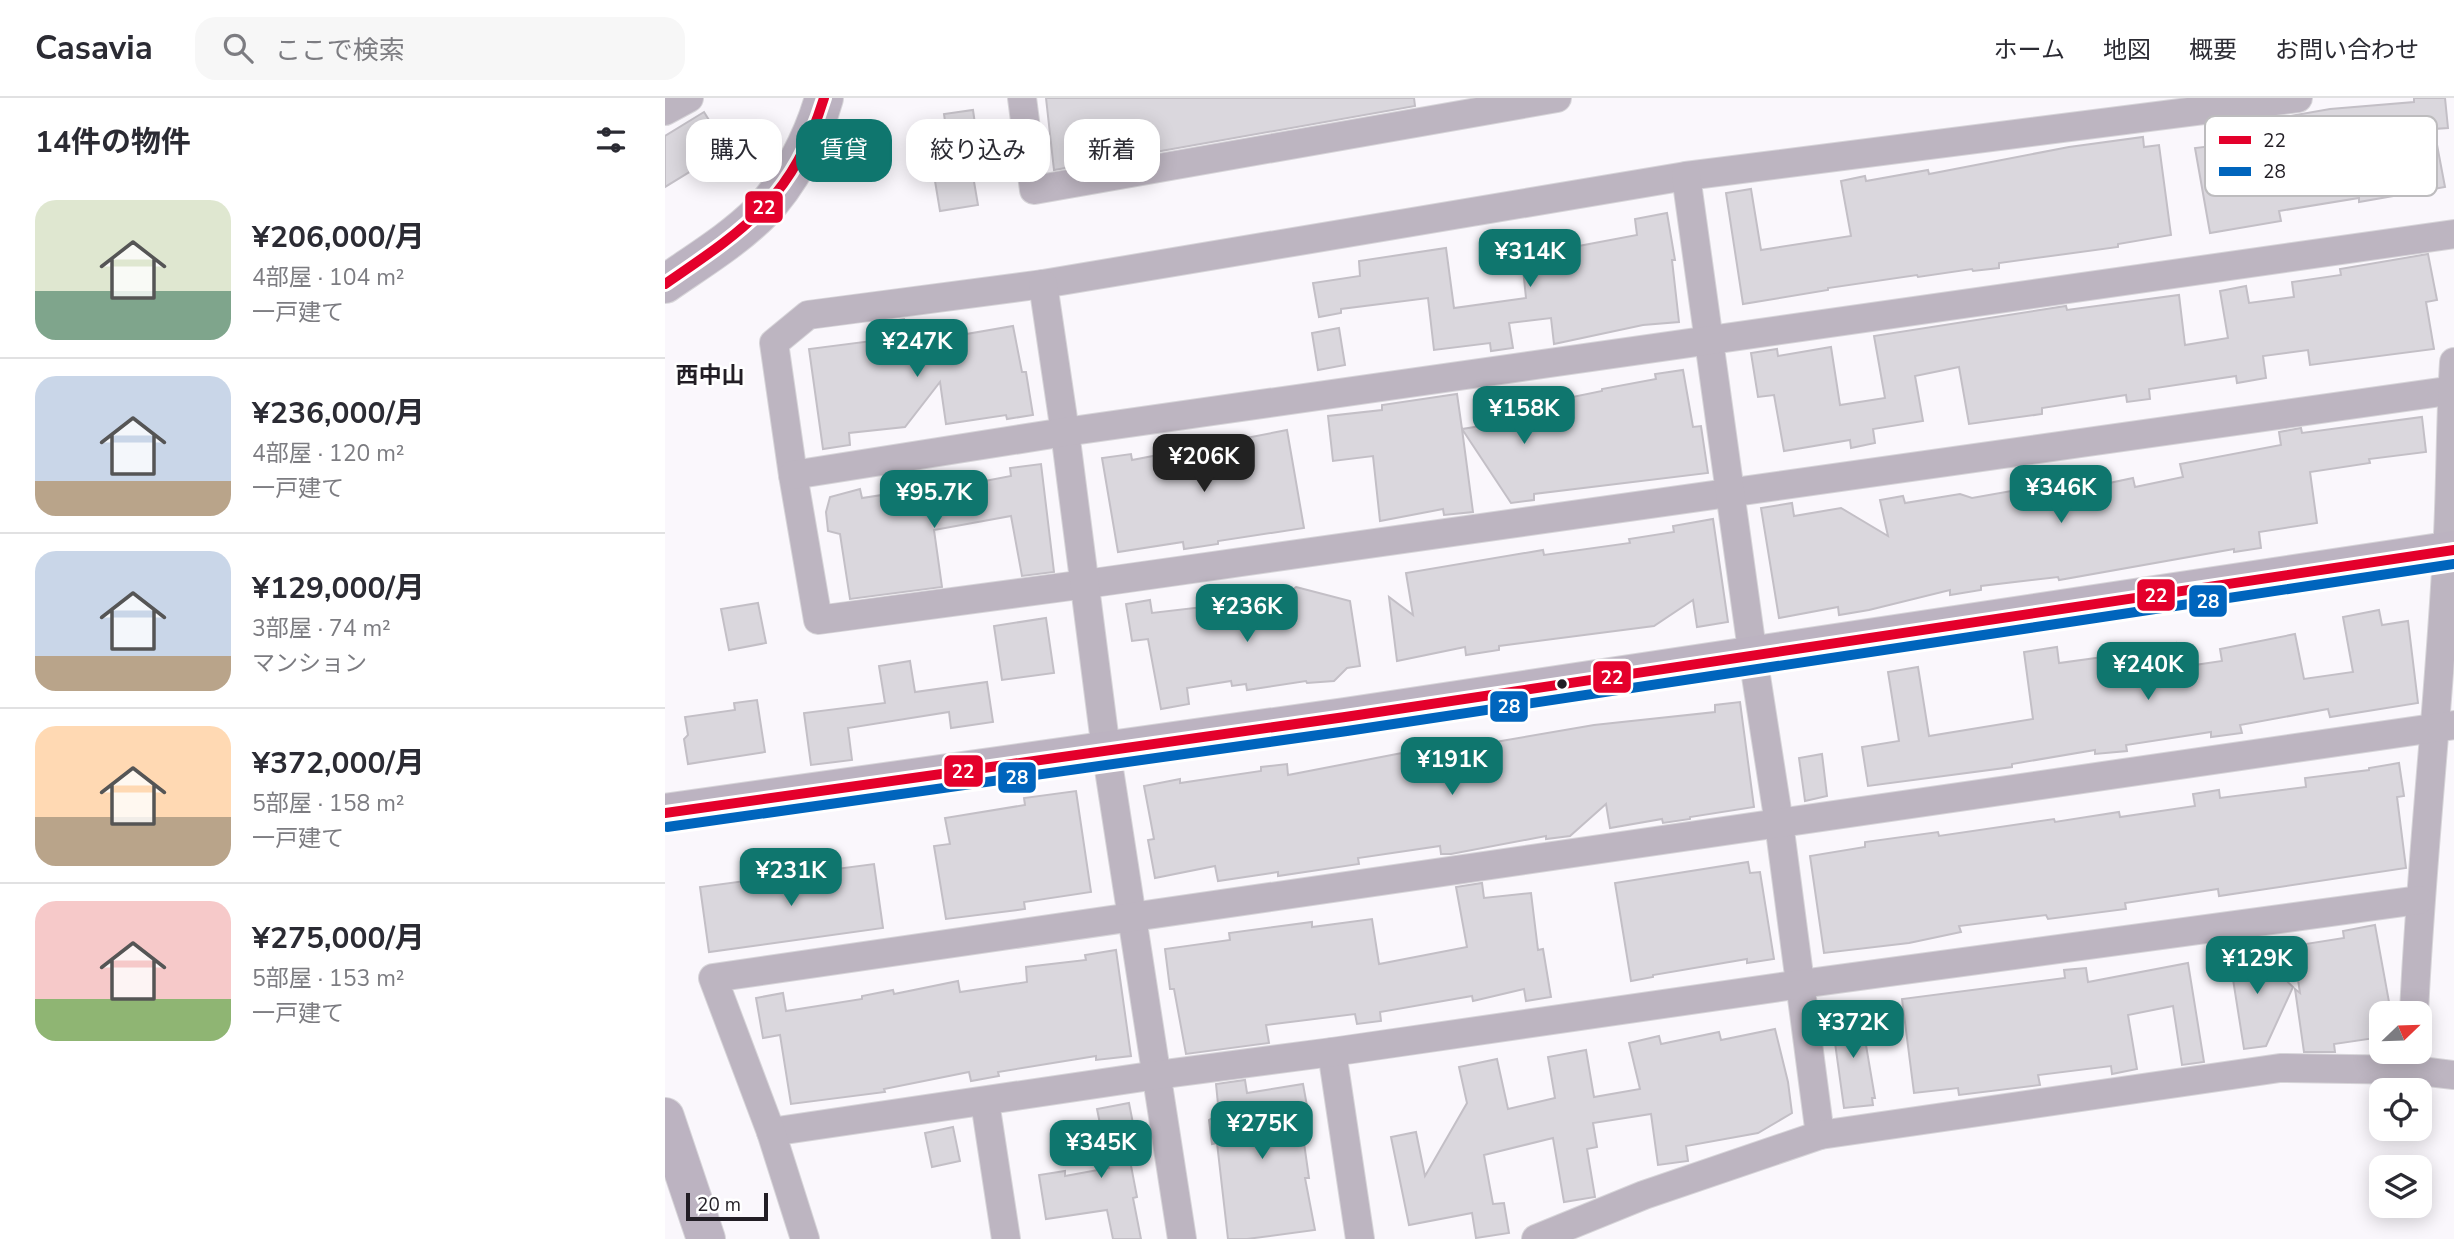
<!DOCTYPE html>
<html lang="ja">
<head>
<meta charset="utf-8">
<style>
	:root { --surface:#fff; --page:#f7f7f7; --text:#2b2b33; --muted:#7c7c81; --line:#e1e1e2; --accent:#0f766e }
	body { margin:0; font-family:"Nunito Sans","Noto Sans JP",sans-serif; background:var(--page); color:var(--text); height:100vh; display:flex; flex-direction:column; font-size:26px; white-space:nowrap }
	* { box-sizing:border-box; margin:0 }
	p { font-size:23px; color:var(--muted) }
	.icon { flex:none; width:38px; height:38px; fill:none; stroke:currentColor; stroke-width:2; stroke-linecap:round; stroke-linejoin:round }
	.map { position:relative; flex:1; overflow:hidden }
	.drawer { display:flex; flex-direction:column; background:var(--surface); width:665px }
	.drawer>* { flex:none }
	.banner { position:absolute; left:21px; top:21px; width:665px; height:63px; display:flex; gap:14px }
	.needle { width:46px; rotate:67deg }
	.controls { position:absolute; left:1704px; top:903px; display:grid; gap:14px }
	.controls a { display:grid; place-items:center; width:63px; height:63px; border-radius:14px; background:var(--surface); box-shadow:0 4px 18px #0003; font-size:35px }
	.scale { position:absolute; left:21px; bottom:18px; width:82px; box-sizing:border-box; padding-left:7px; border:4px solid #221e25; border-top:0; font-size:19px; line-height:24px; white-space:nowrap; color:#221e25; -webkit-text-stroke:5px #fff; paint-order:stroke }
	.price { position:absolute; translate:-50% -60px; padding:0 16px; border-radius:14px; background:var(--accent); color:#fff; font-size:23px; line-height:46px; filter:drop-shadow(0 2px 4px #0008) }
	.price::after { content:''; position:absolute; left:50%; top:42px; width:21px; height:16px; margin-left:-10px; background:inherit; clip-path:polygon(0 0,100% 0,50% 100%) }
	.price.current { background:#222; color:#fff }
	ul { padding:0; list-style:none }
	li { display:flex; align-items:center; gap:21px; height:175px; padding:0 35px }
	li+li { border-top:2px solid var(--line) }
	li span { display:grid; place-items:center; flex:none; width:196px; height:140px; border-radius:21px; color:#555 }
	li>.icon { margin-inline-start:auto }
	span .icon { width:84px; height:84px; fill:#fffc; stroke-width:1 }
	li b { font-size:30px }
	h2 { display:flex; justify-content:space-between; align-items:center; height:84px; padding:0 35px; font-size:30px }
	.chip { padding:0 24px; border-radius:21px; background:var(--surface); box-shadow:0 4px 18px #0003; font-size:24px; line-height:63px }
	.chip.current { background:var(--accent); color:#fff }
	header { display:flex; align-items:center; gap:42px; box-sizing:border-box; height:98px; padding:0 35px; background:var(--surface); border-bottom:2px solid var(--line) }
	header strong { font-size:33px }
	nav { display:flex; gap:38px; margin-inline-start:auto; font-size:24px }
	.search { width:490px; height:63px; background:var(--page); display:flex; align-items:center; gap:18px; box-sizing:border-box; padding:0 24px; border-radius:21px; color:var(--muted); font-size:26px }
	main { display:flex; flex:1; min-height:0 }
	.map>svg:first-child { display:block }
	.building { fill:#dad7dd; stroke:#c3bfc6; stroke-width:2 }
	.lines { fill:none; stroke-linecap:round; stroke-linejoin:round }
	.street-casing { stroke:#d7d5d9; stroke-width:30 }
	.secondary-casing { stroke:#d7d5d9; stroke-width:40 }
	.street { stroke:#bdb5c1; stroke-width:28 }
	.secondary { stroke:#bcb3c1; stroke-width:38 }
	.bus-1-casing { stroke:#fff; stroke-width:16 }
	.bus-2-casing { stroke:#fff; stroke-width:16 }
	.bus-1 { stroke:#e4002b; stroke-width:10 }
	.bus-2 { stroke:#0065bd; stroke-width:10 }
	.bus-dot { fill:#221e25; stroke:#fff; stroke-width:2.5 }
	.labels { text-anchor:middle; stroke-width:5; stroke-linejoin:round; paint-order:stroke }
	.quarter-label { font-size:23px; font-weight:bold; fill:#221e25; stroke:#fff }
	.key { fill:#fff; stroke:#bdbcbe; stroke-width:2 }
	.key-label { font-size:19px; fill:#221e25 }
	.line-badge { stroke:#fff; stroke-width:2.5 }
	.badge-label { font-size:19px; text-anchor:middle; font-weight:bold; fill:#fff }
</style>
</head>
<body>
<header>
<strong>Casavia</strong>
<div class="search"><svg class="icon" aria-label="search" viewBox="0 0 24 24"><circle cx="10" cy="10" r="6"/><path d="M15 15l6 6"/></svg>ここで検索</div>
<nav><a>ホーム</a><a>地図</a><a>概要</a><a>お問い合わせ</a></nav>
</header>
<main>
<section class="drawer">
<h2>14件の物件<svg class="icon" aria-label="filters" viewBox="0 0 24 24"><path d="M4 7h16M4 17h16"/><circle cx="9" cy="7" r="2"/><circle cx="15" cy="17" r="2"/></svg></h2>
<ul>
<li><span style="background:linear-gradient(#dfe7d0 65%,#7fa58c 0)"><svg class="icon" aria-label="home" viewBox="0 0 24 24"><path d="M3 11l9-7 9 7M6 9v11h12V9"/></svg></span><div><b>¥206,000/月</b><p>4部屋 · 104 m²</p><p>一戸建て</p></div></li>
<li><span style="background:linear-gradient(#c9d6e8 75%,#b9a48a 0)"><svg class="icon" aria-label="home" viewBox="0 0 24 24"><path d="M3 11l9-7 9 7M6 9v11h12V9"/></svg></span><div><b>¥236,000/月</b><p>4部屋 · 120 m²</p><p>一戸建て</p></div></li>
<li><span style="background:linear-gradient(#c9d6e8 75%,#b9a48a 0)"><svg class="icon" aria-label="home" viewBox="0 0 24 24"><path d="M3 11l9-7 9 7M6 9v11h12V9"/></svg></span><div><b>¥129,000/月</b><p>3部屋 · 74 m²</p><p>マンション</p></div></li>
<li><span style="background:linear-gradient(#ffd9b3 65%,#b9a48a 0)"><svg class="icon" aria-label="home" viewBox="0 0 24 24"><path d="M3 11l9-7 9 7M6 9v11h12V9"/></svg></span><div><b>¥372,000/月</b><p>5部屋 · 158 m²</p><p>一戸建て</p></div></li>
<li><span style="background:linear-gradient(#f6c9c9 70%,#8fb573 0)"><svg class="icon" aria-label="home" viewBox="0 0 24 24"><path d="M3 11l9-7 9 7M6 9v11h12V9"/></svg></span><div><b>¥275,000/月</b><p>5部屋 · 153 m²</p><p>一戸建て</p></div></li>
</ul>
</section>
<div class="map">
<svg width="1789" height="1141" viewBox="0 0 1789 1141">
	<rect width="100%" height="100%" fill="#faf7fc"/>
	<!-- building -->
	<g class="building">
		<path d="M381,0H749L750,8L389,72Z"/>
		<path d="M1749,0H1780L1783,30L1769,31L1780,89L1694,104V100L1614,113L1616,123L1545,135L1530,50L1579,44L1584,83L1627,75L1620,19L1665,11L1749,4Z"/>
		<path d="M308,12L314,54L285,58L279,16Z"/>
		<path d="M39,14L62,51L0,89V38Z"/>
		<path d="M1478,39L1479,49L1494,47L1506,137L1453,146V149L1334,165V170L1308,173L1307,171L1253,179L1252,177L1163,190V192L1078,206L1061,95L1086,91L1096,152L1186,138L1176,83L1200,78L1201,83L1263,72L1264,76L1404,49Z"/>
		<path d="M306,66L313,107L275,113L268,71Z"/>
		<path d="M1002,115L1010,162H1007L1014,224L978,227L889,246L886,220L844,225L848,250L826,253L825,245L769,252L763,200L676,211V215L654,219L648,185L695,178L694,163L781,150L789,210L861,200L855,142L886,139L887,153L972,137L970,121Z"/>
		<path d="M1763,156L1772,202L1761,204L1769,251L1645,267L1643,252L1598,258L1601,280L1572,285L1571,278L1484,291L1485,301L1462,304L1461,297L1377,310V316L1304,326L1294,269L1250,278L1258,323L1208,331L1210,345L1186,350L1185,342L1119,353L1109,297L1093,299L1086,255L1112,251L1113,258L1166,249L1175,307L1220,300L1209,238L1401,208L1402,212L1514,197L1520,247L1563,240L1555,193L1581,188L1584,205L1629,199L1627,184L1676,177L1675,171Z"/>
		<path d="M239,221L241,231L281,225L284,239L348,228L357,274H361L368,317L342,321L341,317L281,326L275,284L240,329L184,335L185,347L158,351L144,251L215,242L211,225Z"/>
		<path d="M674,230L680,267L653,272L647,235Z"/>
		<path d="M1018,272L1028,329L1036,328L1043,375L869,396V402L846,405L797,331L808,414L779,417L778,411L715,423L708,358L668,363L663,318L717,312V307L792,296L797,331L846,323L844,312L937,293V291L991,281L990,276Z"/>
		<path d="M1757,319L1761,354L1704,361L1705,365L1645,374L1652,425L1594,434L1596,450L1569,454V451L1394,482L1393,479L1316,488V492L1285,497V492L1204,512L1174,517L1173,509L1114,520L1096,410L1127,405L1129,418L1176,410L1223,438L1215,402L1238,398L1240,405L1295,396L1307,400L1414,381L1416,391L1468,380L1470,389L1518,379L1515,366L1616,347L1614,334L1636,330L1637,335Z"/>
		<path d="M622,332L639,430L553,443V446L519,451L518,444L453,454L437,360L466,356L467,362Z"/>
		<path d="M376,366L389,474L357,478L346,418L269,432L277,489L185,501L175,436L163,433L161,414L165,399L195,391L197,400L256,391L257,395L346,378L345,370Z"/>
		<path d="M1048,421L1063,524L1032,529L1028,502L989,528L834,548V552L801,557L800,549L732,563L724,499L748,517L741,475L878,452L879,457L965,445L964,441L1009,434L1008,428Z"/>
		<path d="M631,489L685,503L695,568L682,570L669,583L642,585L641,583L582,592L581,586L567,588L566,583L522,590L524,606L496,611L483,541L467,543L461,506L485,502L487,515L538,509L544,512L613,503Z"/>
		<path d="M93,505L101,545L64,552L56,511Z"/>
		<path d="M1714,512L1717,527L1743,523L1753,605L1665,619L1663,611L1575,627L1577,635L1546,639V634L1461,647L1462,653L1430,656V652L1347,666V669L1203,688L1197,649L1234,643L1223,574L1253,569L1264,638L1368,621L1359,554L1392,549L1394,565L1482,553V550L1511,545L1516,569L1557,563L1555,551L1630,536L1639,581L1688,574L1678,519Z"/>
		<path d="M381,520L389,575L337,582L329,528Z"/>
		<path d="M245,563L250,594L322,584L328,624L286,630L284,614L183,630L187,662L146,667L139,615L220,605L214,568Z"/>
		<path d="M92,602L100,654L23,666L19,641L23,637L20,619L70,612L69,605Z"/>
		<path d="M1075,604L1089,709L1025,719V721L998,725L997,721L945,730L941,706L905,738L881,741V738L786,756H776L775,748L693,760L694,766L613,778V774L553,783L550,768L490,780L483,742L489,741L479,688L515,681V685L596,673V669L622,666L623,677L794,644L795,650L929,627L1050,614V607Z"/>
		<path d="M1157,656L1162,698L1140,703L1134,660Z"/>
		<path d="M1734,665L1739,698L1732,699L1741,770L1554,798L1553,791L1460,805L1461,811L1383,821L1381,817L1294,828L1296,834L1244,845L1159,855L1145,758L1200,749V744L1273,734L1274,738L1389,721L1390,724L1454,714L1455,719L1530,708L1528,696L1554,692L1555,700L1641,689L1640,680L1704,672V670Z"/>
		<path d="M411,693L426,794L359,804L360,811L281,821L269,748L285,746L280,720L360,707L359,700Z"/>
		<path d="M1083,764L1085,775L1095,774L1109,861L1082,865V861L988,877V879L966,883L950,785Z"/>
		<path d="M209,766L218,830L44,854L35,789Z"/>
		<path d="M817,785L819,800L866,795L873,852L878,851L886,899L861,903L859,891L808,903L807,898L715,914L716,923L692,926L690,916L601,927L604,945L521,956L509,891H505L500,851L565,842L564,835L647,824V829L707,821L714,866L802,849L791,789Z"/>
		<path d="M1710,827L1726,915H1717V939L1669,946L1670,954H1639L1630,891L1635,895L1628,848L1679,840L1678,833Z"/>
		<path d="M1586,849L1628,889L1601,948L1579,951L1564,856L1568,855L1567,852Z"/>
		<path d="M451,852L466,958L431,962V958L333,974L334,978L306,983L304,974L219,991L220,994L126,1006L115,937L98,940L91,900L118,895L121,913L197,901V898L228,892L229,896L293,883L295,894L362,884L361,869L421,862L420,857Z"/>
		<path d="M1523,865L1539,964L1517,967L1508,908L1463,917L1472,971L1447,976L1446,968L1373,977L1375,987L1294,997L1293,990L1249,995L1237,901L1400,880L1399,872L1421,870L1423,884Z"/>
		<path d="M1195,912L1210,1000H1207L1208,1007L1179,1010L1166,916Z"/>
		<path d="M1110,931L1123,984L1127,1015L1093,1035L1021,1048L1023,1063L993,1067L986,1016L928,1025L932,1049L922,1051L930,1099L899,1104L888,1040L819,1057L828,1106L839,1105L844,1135L811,1140L807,1115L744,1127L726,1039L751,1034L760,1078L802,1005L794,969L832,961L843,1011L890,1000L883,959L921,952L929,999L975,991L964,945L994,938L996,946L1054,934L1056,942Z"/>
		<path d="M580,982L582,995L638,986L642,1008L634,1010L644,1080H640L650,1132L582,1141H563L552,1045L547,1046L544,1022L554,1016L551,986Z"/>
		<path d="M464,1005L473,1051L463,1052L472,1099L468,1100L476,1141H448L442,1112L381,1121L374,1077L400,1073V1078L444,1070L432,1011Z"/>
		<path d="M288,1029L295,1063L267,1069L260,1035Z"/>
	</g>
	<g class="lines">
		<!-- street casing -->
		<g class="street-casing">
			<g id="street">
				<path d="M357,0L369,92L892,0"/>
				<path d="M1633,0L1021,78L378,186L143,217L109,245L128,377L153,522L421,486L1789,292"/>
				<path d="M0,13L24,0"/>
				<path d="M1021,78L1088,559L1114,725L1155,1037"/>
				<path d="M378,186L400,334L441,652L517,1141"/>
				<path d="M128,377L400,334L1789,136"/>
				<path d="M1749,915C1756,761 1774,609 1782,455C1786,391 1785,327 1789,264"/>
				<path d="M667,954L695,1141"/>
				<path d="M320,1004L341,1141"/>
				<path d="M106,1034L492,977L667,954L1136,886L1754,802"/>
				<path d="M140,1141L106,1034L48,880L1789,627"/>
				<path d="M871,1141L979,1097L1155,1037L1615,970L1747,972L1789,977"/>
			</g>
		</g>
		<!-- secondary casing -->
		<g class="secondary-casing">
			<g id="secondary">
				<path d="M0,186C33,163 68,142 96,114C125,85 148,39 159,0"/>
				<path d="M0,715L680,619L1789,452"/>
				<path d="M0,1019L41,1141"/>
			</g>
		</g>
		<!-- street -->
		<use href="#street" class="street"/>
		<!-- secondary -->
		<use href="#secondary" class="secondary"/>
		<!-- bus-1 casing -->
		<g class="bus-1-casing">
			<g id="bus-1">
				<path d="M0,186C82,130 128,100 159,0"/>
				<path d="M0,715L680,619L1789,452"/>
			</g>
		</g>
		<!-- bus-2 casing -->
		<g class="bus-2-casing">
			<path id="bus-2" d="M2,729L682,633L1789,466"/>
		</g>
		<!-- bus-1 -->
		<use href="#bus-1" class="bus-1"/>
		<!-- bus-2 -->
		<use href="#bus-2" class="bus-2"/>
	</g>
	<!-- markers -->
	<circle class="bus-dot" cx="897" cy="586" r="6"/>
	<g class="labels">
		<!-- quarter labels -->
		<g class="quarter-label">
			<text x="45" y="285">西中山</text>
		</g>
	</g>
	<!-- legend -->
	<rect x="1540" y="18" width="232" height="80" rx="10" class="key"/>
	<rect x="1554" y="38" width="32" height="8" fill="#e4002b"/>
	<rect x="1554" y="69" width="32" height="9" fill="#0065bd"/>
	<g class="key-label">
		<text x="1598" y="49">22</text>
		<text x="1598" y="80">28</text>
	</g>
	<g class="line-badge">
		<rect x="79" y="92" width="40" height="34" rx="7" fill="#e4002b"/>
		<rect x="1471" y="480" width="40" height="34" rx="7" fill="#e4002b"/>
		<rect x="1523" y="486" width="40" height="34" rx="7" fill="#0065bd"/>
		<rect x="927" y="562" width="40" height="34" rx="7" fill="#e4002b"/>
		<rect x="824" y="592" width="40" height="33" rx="7" fill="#0065bd"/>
		<rect x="278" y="656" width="41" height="34" rx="7" fill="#e4002b"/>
		<rect x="332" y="663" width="40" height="33" rx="7" fill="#0065bd"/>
	</g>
	<g class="badge-label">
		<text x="99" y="116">22</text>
		<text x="1491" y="504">22</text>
		<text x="1543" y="510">28</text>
		<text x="947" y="586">22</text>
		<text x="844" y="615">28</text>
		<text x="298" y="680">22</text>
		<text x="352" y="686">28</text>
	</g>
</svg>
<div class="controls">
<a><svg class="needle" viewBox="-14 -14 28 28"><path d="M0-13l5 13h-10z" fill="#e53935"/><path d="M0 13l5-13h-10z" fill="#7c7c81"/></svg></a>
<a><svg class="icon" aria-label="locate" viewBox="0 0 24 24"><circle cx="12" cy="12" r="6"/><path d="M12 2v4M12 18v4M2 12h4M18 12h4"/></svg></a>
<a><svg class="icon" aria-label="layers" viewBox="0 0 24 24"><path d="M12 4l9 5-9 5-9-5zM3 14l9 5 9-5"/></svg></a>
</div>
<div class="scale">20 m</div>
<b class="price" style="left:865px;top:191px">¥314K</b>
<b class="price" style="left:252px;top:281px">¥247K</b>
<b class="price" style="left:859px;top:348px">¥158K</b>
<b class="price current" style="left:539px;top:396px">¥206K</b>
<b class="price" style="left:1396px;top:427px">¥346K</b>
<b class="price" style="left:269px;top:432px">¥95.7K</b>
<b class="price" style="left:582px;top:546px">¥236K</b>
<b class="price" style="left:1483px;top:604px">¥240K</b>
<b class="price" style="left:787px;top:699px">¥191K</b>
<b class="price" style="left:126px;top:810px">¥231K</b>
<b class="price" style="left:1592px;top:898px">¥129K</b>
<b class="price" style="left:1188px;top:962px">¥372K</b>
<b class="price" style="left:597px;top:1063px">¥275K</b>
<b class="price" style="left:436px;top:1082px">¥345K</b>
<div class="banner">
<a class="chip">購入</a>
<a class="chip current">賃貸</a>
<a class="chip">絞り込み</a>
<a class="chip">新着</a>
</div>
</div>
</main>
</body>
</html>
